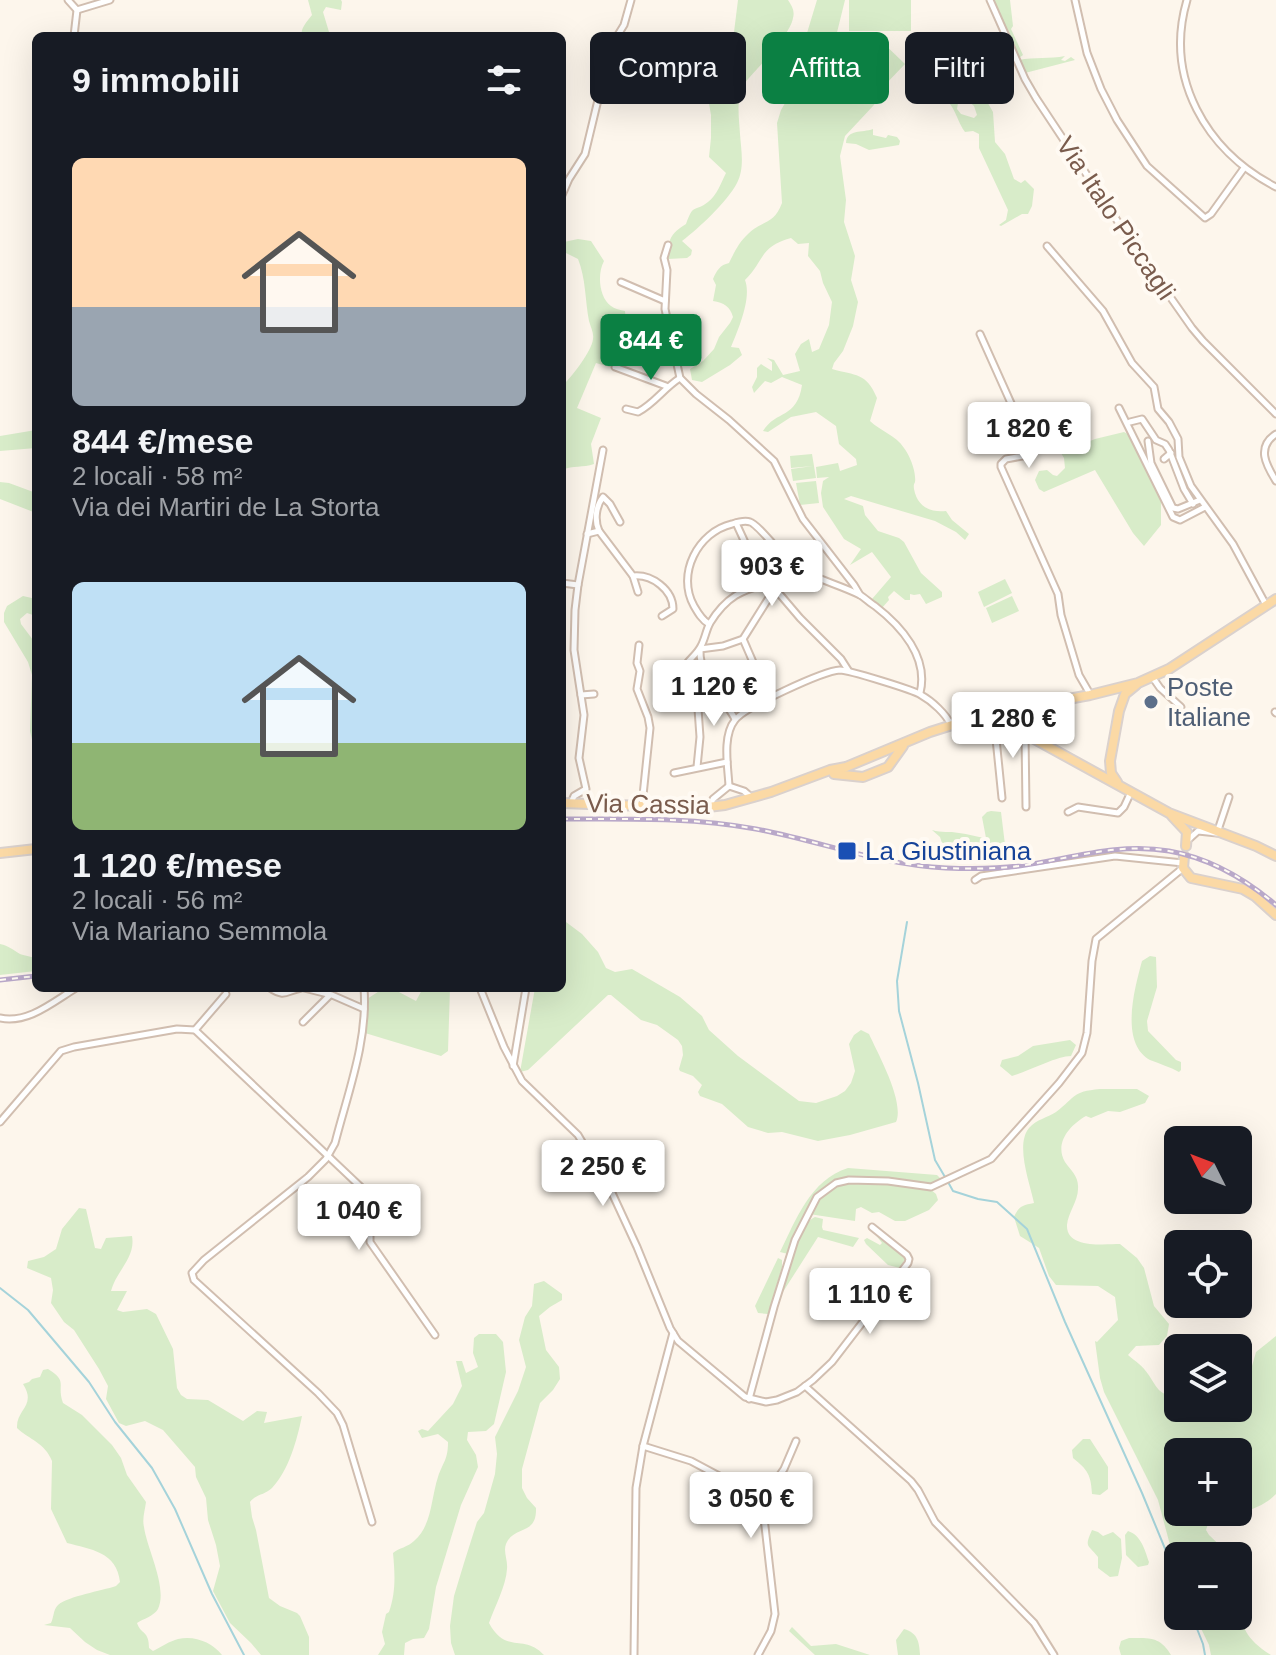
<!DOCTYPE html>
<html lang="it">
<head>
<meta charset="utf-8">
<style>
	:root { --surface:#171b24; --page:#20242c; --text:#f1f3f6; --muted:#9ea1a6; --accent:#0b8043 }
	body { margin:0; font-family:Arial,sans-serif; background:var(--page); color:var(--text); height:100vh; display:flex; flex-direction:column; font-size:30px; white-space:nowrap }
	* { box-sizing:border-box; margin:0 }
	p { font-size:26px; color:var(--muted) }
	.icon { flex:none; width:44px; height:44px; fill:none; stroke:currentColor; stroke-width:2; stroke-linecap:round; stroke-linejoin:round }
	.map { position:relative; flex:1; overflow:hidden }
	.details { position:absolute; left:32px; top:32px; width:534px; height:960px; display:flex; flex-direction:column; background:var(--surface); border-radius:12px; box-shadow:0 8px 32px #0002 }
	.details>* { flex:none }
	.hud { position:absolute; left:590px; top:32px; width:566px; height:72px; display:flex; gap:16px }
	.needle { width:52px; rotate:312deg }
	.tools { position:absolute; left:1164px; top:1126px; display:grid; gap:16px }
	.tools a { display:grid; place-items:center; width:88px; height:88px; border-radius:12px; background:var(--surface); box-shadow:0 8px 32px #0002; font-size:40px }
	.price { position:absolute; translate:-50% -68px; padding:0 18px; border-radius:8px; background:#fff; color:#222; font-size:26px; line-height:52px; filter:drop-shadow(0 2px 4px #0008) }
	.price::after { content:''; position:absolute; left:50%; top:48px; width:24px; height:18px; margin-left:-12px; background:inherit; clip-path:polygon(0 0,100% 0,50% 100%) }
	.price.selected { background:var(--accent); color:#fff }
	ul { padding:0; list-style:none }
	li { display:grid; align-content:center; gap:16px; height:424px; padding:0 40px }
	li span { display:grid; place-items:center; height:248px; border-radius:12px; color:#555 }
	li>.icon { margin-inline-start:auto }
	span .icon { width:144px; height:144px; fill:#fffc; stroke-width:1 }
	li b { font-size:34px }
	h2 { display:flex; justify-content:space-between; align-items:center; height:96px; padding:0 40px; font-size:34px }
	.chip { padding:0 28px; border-radius:12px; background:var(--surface); box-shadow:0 8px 32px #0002; font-size:28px; line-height:72px }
	.chip.selected { background:var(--accent); color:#fff }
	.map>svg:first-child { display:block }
	.green { fill:#d8ecc9; fill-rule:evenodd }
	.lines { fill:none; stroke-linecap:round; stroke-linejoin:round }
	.stream { stroke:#a5d3da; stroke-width:2 }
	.minor-casing { stroke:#d1beb0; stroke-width:9 }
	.primary-casing { stroke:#dad1cd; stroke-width:12 }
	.minor { stroke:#fff; stroke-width:5 }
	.primary { stroke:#fbd9a5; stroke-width:8 }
	.rail-casing { stroke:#b9a8c9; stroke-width:5 }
	.rail { stroke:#fffaf3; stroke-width:2; stroke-dasharray:6; stroke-linecap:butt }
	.service-dot { fill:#5c6f8a; stroke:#fffaf3; stroke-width:3 }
	.transit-dot { fill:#1a4fb4; stroke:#fffaf3; stroke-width:3 }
	.labels { text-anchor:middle; stroke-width:8; stroke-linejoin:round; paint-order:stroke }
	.street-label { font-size:26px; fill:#7a5c4d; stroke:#fffaf3 }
	.service-label { font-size:26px; fill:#4e5e75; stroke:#fffaf3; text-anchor:start }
	.transit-label { font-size:26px; fill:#164399; stroke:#fffaf3; text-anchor:start }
</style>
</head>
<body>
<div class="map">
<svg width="1276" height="1655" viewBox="0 0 1276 1655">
	<rect width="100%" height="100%" fill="#fdf6ec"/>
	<!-- green -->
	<g class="green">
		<path d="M308,0H341L342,2L341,10L326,7L323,12L329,32L327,36H302C300,28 307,22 312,15Z"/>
		<path d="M738,0H788C792,6 795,11 793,18C790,36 756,69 743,85C736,100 739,117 740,134C741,149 745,168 737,183C727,202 699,228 682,241L692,250L691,255L687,258L668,259L666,256C670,250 668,247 670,240C673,232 680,228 686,224C694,202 694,213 708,202C717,195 721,183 726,173L709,157L711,138V115L708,98L714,84L723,74L731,56Z"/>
		<path d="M817,0H845L826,77L828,84L876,36L905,64L881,89L885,91L873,106L845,136L840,156L846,200L844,222L855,256L851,280L858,302L853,326L843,351L834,363L832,369C856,376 866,372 877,398L870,421C880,431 896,435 904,448C909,454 915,469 915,477C916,485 913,482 914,489C917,506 930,513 946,511L952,520L969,534L965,540L956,532L935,521L851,496L844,499L863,506L865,515L878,531L899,538L904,542L921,573L942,592V597L926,604L920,594L914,595L910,594V600H905L894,591L888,597L889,600L882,608L872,599L891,577L872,552L850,565L861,549L844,539L823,507L821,493L823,481L829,477L817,478L816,467L838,463L840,471L857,465L856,459L839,444L836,426L816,412L791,417L768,432L763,431C776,410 797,419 802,385L782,377L771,383L765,381L754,393L752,387L757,377V368L761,364L772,371V362L767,358L774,360L783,375L800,371L795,354L801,344L809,339L812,352L819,349L829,325L832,302L823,283L820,271L808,256L809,243L798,244L791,238C759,247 765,260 745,280C752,298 738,330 731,347L739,348L742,355L730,365L702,382L692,380L690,369L703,361L714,349L719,337L730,323L733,317C730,306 724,303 713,301L716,285L713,279C717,270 720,265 729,263C734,253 739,242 748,234C762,220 774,225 782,203L777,123L781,110L794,88L797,66Z"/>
		<rect x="849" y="0" width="62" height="31"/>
		<path d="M993,0H1010L1013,26L1011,29L1023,55L1019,58Z"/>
		<path d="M1065,56L1061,60L1065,61L1071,57L1075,60L1025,73L1019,61V60C1034,57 1050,59 1065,56Z"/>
		<path d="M928,61L936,63L938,68L933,78L959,97L957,109L961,114L974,118L977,115L974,106L967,100L969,93L977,91L985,98L993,112L995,142L1005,154L1014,179L1021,183L1025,180L1034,189L1032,206L1028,214H1022L1001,226L999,225L1006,220L1008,210L979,148V134L973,131L965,132C959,124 957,115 952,107C946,96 931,85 919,81L920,69Z"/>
		<path d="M873,129V135L886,138L888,135L897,137L900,141L899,145L869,150L856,144L846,143C847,129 862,133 873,129Z"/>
		<path d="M578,239L591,241L604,261C597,274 599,297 611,306C615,309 620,310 625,311L629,354L620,358L610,367L596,363L577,408L601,418L591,444L594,464C583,468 573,465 562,470V386C571,378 592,351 593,339C594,333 591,328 589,321C585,300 586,279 578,259L562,251L564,242Z"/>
		<path d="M36,430V448L0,451V436Z"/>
		<path d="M1124,432L1131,436L1161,499V525L1144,546L1133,533L1095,470L1044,492L1039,489L1035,480L1039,471L1047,470L1053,475L1057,476L1065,468L1064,458L1061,453L1095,439Z"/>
		<path d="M812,454L816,478L793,481L791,469L813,466L791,468L790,456Z"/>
		<path d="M816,481L819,503L800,505L796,483Z"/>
		<path d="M0,482L9,483L36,493V513L0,499Z"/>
		<path d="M1005,579L1012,593L984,607L978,592Z"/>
		<path d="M23,596L36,599V616L27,613L20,619L21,624L36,644V757L30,731L32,675L28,662L4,622V613L7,606Z"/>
		<path d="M1012,596L1019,611L992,623L986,608Z"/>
		<path d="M991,811L1001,812L1006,853L977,859H923L921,847L942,843L940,837L932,830C942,833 949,831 959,833C968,834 977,837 986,838L982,817L987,812Z"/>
		<path d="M562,916L566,922L582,934L598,952L606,968L615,972L632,969L680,997L702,1016L709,1030L738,1056L799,1101L816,1103L837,1096L845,1091L851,1083L855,1071L849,1044L854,1035L861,1030L869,1034C878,1054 905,1102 896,1122L850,1135L818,1141L782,1132L768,1133L748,1127L722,1104L700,1096L698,1092L702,1085L693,1076L680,1071L679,1069L683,1055L682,1046L678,1040L657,1025L641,1020L611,995H608L528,1070L520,1072L535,988H562Z"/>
		<path d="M0,944C9,946 13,950 20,954C26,956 31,956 36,959V971L0,975Z"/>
		<path d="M1150,956L1156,957L1157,987L1147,1021L1148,1031L1176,1060L1181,1062V1070L1179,1072C1170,1067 1160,1064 1150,1060C1119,1043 1135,987 1142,961Z"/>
		<path d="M384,988L397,991L416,1001L423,988H450L448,1051L441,1056L365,1033L367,999Z"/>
		<path d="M1070,1040L1076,1045L1071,1056C1057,1056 1029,1071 1012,1076L1000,1066L1002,1060L1018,1056L1033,1046Z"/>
		<path d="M1100,1089H1137L1149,1096L1145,1103L1120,1112L1108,1111L1091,1118L1086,1116C1070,1125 1054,1143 1065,1162C1071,1171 1079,1176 1078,1189C1078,1201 1068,1213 1067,1225C1066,1249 1105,1244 1120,1244L1137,1258L1144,1268L1154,1306L1169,1324L1167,1336L1159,1345L1136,1346L1128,1355C1135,1361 1143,1366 1148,1374C1159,1390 1157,1393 1178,1398V1408H1216L1229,1413L1241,1409L1245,1404L1252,1366L1256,1352L1276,1336V1494C1258,1513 1231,1513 1208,1524L1206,1530L1209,1535L1231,1556H1178V1575L1158,1500L1104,1392L1100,1378L1095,1341L1097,1342L1118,1320L1115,1297L1098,1286L1056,1285L1049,1276L1039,1248L1020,1236L1014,1217C1019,1206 1023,1205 1034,1203C1030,1183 1015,1145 1029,1128C1037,1119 1047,1118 1056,1112C1077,1096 1071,1092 1100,1089ZM1178,1452H1238V1512H1178Z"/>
		<path d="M848,1168L937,1175L941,1179L930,1189L936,1194L938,1200L929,1210L905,1221H895L879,1212L872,1213L861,1207L856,1209L855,1221L809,1214L804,1220L788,1254L780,1252C796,1220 810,1180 848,1168Z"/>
		<path d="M79,1208L86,1209L95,1248L101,1249L106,1238L132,1236C136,1258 116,1271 111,1291H127L117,1310L123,1312L147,1309L156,1314L173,1349L177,1388L181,1395L187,1399L208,1400L243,1421L257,1411L267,1412L264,1423L302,1416C297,1440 289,1470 272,1488C265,1495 256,1494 250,1502L252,1517L256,1530L269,1598L280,1606L297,1613L300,1616L309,1637V1655H261L251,1643L230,1623L213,1591L220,1566L216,1545L208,1520L206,1498L196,1477L195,1467L163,1430L145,1421L126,1426L119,1423L106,1399L108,1386L99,1369L74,1330L64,1322L51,1303L53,1290L51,1278L27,1268L28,1261L44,1257L56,1249L62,1229Z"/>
		<path d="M815,1217L823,1219L822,1227L823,1230L859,1238L853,1247L818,1237L781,1295C786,1276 797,1225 815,1217Z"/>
		<path d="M875,1234L878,1235L905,1256V1259L900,1268L888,1265L866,1244L864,1240L867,1238L880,1245L882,1243Z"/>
		<path d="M778,1258L782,1260V1267L768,1314L758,1313L755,1306Z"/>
		<path d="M544,1281L562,1294V1300L550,1307L539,1316L546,1350L559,1367L560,1379L553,1390L540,1403L522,1469V1488L527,1498L536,1508C537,1536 514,1525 506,1544C503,1552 508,1560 507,1569C506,1586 495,1606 489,1623C506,1655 524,1633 544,1655H455L451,1643L450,1626L454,1596L464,1563L477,1522L484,1513L495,1474L497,1454L495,1437L518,1391L526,1367L519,1340L525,1317L532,1306L534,1284Z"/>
		<path d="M479,1334H496L503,1342L506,1372L494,1424L486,1431L468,1432L467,1440L476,1455L478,1467L461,1505L436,1587L429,1629L424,1638L413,1639L405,1643L404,1655H378L385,1644L382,1632L386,1614L389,1612C396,1592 395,1574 393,1553C399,1548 408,1547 414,1541C432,1526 431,1498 438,1477C443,1462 448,1460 448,1442L438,1434L422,1438L418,1431L422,1429L428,1431L453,1404L462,1386L456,1361H462L466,1373L478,1367L473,1353L474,1338Z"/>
		<path d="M48,1369C69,1382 56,1384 63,1403L82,1415L112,1445L121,1458L127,1475L146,1502C145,1510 142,1519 144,1527C147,1549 168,1588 158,1609C154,1616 143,1619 137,1623C141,1635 149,1630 149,1648L153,1651C161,1647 170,1641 178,1639C194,1635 212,1642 222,1655H110L97,1650L85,1642L70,1628L44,1625L51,1623C54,1617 53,1610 58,1605C69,1596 101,1591 116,1586L120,1582C117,1552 90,1549 67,1543L51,1509L52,1461C45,1443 30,1440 17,1428C16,1409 37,1406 23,1384L29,1382L32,1379L40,1377L43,1370Z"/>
		<path d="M1083,1439H1090L1108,1467V1489L1100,1495L1092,1494C1091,1475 1088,1470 1073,1458L1072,1450Z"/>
		<path d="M1092,1530L1098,1532L1103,1536L1113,1532L1121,1539L1122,1558L1118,1576L1110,1577L1098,1568V1557C1088,1544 1084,1548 1092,1530Z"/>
		<path d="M1128,1531C1141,1535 1145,1550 1149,1562L1148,1565L1138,1567L1126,1555L1125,1535Z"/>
		<path d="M1238,1563C1256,1601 1219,1622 1271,1655H1211L1209,1645L1195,1616H1238Z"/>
		<path d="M792,1627L811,1646L836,1644L870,1655H815L789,1631Z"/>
		<path d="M904,1629C918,1633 919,1642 920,1655H898L896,1640Z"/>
		<path d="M1129,1638C1149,1638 1160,1636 1171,1655H1121L1119,1648L1121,1641Z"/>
	</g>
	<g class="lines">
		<!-- stream -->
		<g class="stream">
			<path d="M907,922L897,981L899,1011L918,1083L935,1160L945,1177"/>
			<path d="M948,1182L953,1191L978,1199L997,1202L1027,1229L1065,1322L1142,1493L1178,1580"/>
			<path d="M0,1288L28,1310L89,1382L115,1422L152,1468L175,1509L212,1594L244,1655"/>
			<path d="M1192,1616L1203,1644L1205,1655"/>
		</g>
		<!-- minor casing -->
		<g class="minor-casing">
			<g id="minor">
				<path d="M68,0L77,10L74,36"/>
				<path d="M990,0L1025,79L1036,98L1124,231L1192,328L1203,341L1276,414"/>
				<path d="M1075,0L1087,53L1101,89L1117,120L1147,166L1205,218L1211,214L1244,168"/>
				<path d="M1187,0C1164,78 1206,151 1276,187"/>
				<path d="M77,10L110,0"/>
				<path d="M562,195L569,179L585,154L611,46L624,25L631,0"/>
				<path d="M668,245L664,258L667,270L665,309L680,378L696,394L729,420L774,461L803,519L854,585L860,595"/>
				<path d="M1047,246L1103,311L1132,363L1154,387L1158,409L1169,422L1178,439L1179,457L1191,486L1233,544L1266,605"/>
				<path d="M621,282L665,301"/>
				<path d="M980,334L1032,450L1028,455L1006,459L1001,464V467L1058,594L1061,615L1079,675L1090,694"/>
				<path d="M615,367L666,386"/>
				<path d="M1119,408L1173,517L1180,520L1205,507"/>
				<path d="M626,409L638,412C654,404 664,388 680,378"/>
				<path d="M1130,422L1142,419L1156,440L1165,444L1169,450L1184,489L1193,504"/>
				<path d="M1276,434C1256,447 1266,465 1276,481"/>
				<path d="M1148,441L1151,463L1173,508L1178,509L1200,500"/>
				<path d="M1164,459L1171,453"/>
				<path d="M736,523L748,549L768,572L777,591L800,618L841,659L848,670"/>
				<path d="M599,531C594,520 596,506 603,497L610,504L620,522"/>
				<path d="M587,534L599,531L633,576C652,574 673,590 673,609L662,616"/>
				<path d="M633,576L638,592"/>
				<path d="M562,583L578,585"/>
				<path d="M709,624C702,620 698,613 694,606C676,574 698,532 732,524C738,522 745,520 750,522C758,524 782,556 793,565C814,579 838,584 860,595C865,598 870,603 875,606C901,626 929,657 920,693"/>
				<path d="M743,639L769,699"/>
				<path d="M639,645L637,663L640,671L637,689L648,717L650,728L642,805"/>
				<path d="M700,649L723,646L743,639L775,588"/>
				<path d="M700,650C699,678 723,696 735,719"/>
				<path d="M682,671C687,660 696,656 701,646C705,639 706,630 710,623C726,597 742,589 771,583"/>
				<path d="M1153,678L1160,688L1181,707"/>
				<path d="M581,695L594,694"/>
				<path d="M1275,712L1276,713"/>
				<path d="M994,719L1002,798"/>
				<path d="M1025,734L1026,807"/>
				<path d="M697,767L700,737L697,695L698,688L707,679"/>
				<path d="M674,773L727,762"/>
				<path d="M729,786C728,767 722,736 735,720C745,707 823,671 840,670C848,670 914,690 921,695C932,701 946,714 951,725"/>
				<path d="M729,786L744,791L752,798"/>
				<path d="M571,803L574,796L586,789L579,758L584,715L574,650L575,610L578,585L603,450"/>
				<path d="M709,807L713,799L729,786"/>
				<path d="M1068,812L1078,807L1118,813L1124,807L1131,792"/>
				<path d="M1188,840L1198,831L1217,833L1229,797"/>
				<path d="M975,880L981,876L1115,856L1183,863"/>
				<path d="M270,988C285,998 286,991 301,988"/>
				<path d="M304,988L332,995L364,1009"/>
				<path d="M364,988C368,1041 348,1092 335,1143L326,1159L308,1177L204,1260L192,1273L194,1280L318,1393L337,1413L343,1425L372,1522"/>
				<path d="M480,988L504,1047L522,1081L578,1135L612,1193L637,1247L670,1328L678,1341L745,1397L766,1402L777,1400L797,1392L813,1380L832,1362L908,1263L909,1259L907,1255L872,1227"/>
				<path d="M0,1018C28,1024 53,1002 76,988"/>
				<path d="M303,1022L329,996"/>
				<path d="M195,1030L226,994"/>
				<path d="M513,1066L526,988"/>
				<path d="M0,1122L61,1051L74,1047L177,1029L195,1030L383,1208L385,1215L370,1231V1242L435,1335"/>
				<path d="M805,1386L911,1481L918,1490L935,1522L1034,1623L1054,1655"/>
				<path d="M749,1399L774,1307L795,1240L817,1197L836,1183L849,1180L888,1181L931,1187L991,1159L1059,1083L1082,1053L1087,1033L1092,961L1096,939L1183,868"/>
				<path d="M643,1446L691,1461L721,1477L741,1481L773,1484"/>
				<path d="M634,1655L636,1488L643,1446L673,1333"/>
				<path d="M758,1655L771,1631L775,1614L763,1509L770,1489L784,1469L796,1441"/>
			</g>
		</g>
		<!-- primary casing -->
		<g class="primary-casing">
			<g id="primary">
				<path d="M982,718L994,720L1018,730L1169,813L1256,846L1276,856"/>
				<path d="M834,774L863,777L888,767L903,746"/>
				<path d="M1117,782L1111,773L1110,761L1119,711L1125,694L1136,685"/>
				<path d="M562,803L699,808L725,805L771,792L830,770L846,767L930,732L987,714L1090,695L1138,683L1169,669L1276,599"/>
				<path d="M1172,816L1187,832L1186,846"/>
				<path d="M0,853L36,849"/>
				<path d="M1184,856L1183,868L1191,878L1243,889L1255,896L1276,915"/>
			</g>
		</g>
		<!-- minor -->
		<use href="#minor" class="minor"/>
		<!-- primary -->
		<use href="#primary" class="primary"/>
		<!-- rail casing -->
		<g class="rail-casing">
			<g id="rail">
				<path d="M562,819C627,819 692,817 756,829C820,841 880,865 946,868C970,869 995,869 1019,866C1069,859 1118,842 1169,851C1210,858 1244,878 1276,905"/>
				<path d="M0,980L36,976"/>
			</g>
		</g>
		<!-- rail -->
		<use href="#rail" class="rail"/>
	</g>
	<!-- markers -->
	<circle class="service-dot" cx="1151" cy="702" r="8"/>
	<rect class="transit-dot" x="837" y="841" width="20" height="20" rx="4"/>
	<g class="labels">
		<!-- street labels -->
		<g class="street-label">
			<text transform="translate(1116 218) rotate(56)" y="9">Via Italo Piccagli</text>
			<text transform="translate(648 804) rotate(1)" y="9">Via Cassia</text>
		</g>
		<!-- service labels -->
		<g class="service-label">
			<text x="1167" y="696">Poste<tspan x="1167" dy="30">Italiane</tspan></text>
		</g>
		<!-- transit labels -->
		<g class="transit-label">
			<text x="865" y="860">La Giustiniana</text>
		</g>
	</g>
</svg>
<div class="tools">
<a><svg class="needle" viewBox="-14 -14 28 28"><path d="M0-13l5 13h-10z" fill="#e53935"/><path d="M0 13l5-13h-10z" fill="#9ea1a6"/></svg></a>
<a><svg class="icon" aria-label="locate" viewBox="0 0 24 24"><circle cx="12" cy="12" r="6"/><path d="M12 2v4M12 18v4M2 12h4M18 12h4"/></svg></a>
<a><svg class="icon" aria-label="layers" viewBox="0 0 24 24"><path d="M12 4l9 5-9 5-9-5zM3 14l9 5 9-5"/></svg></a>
<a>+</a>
<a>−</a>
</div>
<b class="price selected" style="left:651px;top:382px">844 €</b>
<b class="price" style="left:1029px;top:470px">1 820 €</b>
<b class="price" style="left:772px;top:608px">903 €</b>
<b class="price" style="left:714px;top:728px">1 120 €</b>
<b class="price" style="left:1013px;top:760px">1 280 €</b>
<b class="price" style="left:603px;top:1208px">2 250 €</b>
<b class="price" style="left:359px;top:1252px">1 040 €</b>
<b class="price" style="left:870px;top:1336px">1 110 €</b>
<b class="price" style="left:751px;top:1540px">3 050 €</b>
<div class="hud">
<a class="chip">Compra</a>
<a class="chip selected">Affitta</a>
<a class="chip">Filtri</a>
</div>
<section class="details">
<h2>9 immobili<svg class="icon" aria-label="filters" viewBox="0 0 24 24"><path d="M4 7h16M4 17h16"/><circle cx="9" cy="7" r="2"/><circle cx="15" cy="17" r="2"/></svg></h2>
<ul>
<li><span style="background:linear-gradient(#ffd9b3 60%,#9aa5b1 0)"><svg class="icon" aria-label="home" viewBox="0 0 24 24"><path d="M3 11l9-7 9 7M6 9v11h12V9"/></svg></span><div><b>844 €/mese</b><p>2 locali · 58 m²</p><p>Via dei Martiri de La Storta</p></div></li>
<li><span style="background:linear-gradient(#bfe0f5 65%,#8fb573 0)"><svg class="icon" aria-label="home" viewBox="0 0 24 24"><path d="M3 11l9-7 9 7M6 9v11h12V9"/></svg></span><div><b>1 120 €/mese</b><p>2 locali · 56 m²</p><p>Via Mariano Semmola</p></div></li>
</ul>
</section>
</div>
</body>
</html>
